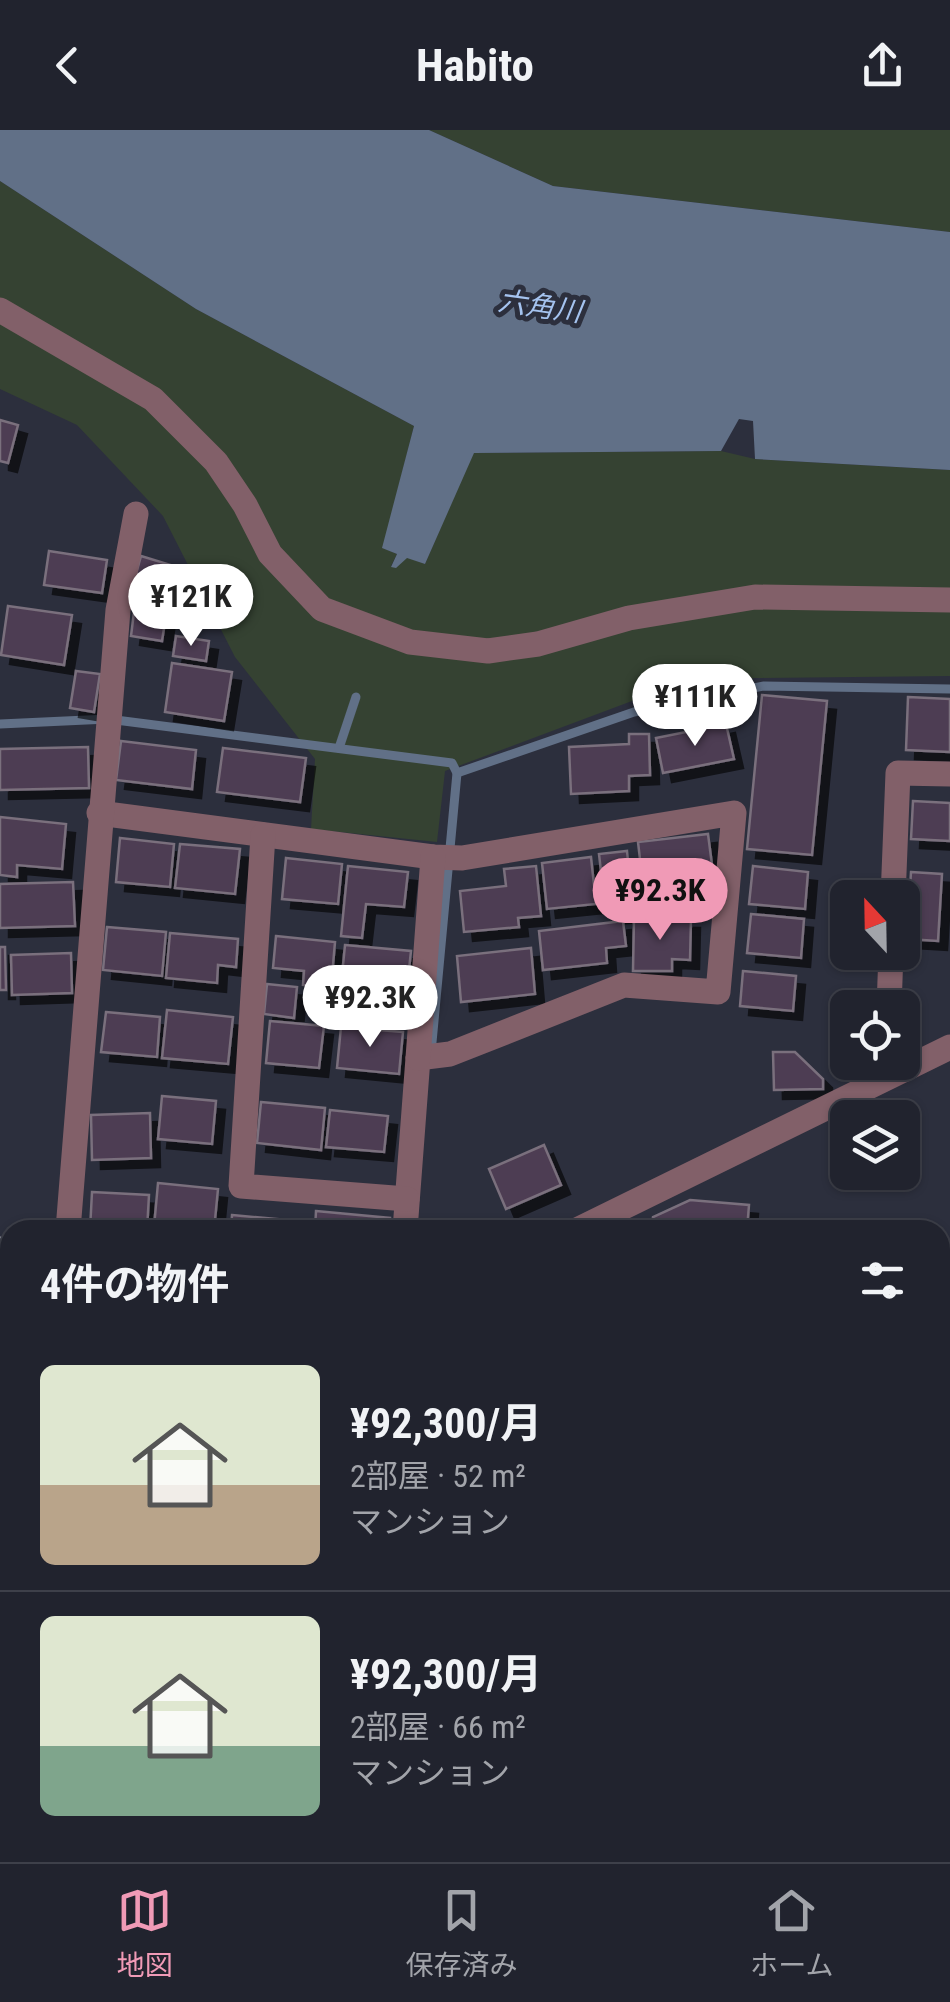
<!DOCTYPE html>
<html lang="ja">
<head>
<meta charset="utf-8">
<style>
	:root { --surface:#21232e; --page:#292b36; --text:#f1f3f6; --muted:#a2a4aa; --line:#3e404a; --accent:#f09ab6 }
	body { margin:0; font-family:"Roboto Condensed","Noto Sans JP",sans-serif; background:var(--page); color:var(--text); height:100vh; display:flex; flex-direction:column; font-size:38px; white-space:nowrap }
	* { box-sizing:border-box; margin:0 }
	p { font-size:32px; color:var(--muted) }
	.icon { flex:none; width:55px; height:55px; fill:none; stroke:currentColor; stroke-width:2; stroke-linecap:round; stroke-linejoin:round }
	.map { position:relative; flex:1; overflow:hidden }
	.panel { position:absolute; left:0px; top:1090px; width:950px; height:642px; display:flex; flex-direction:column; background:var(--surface); border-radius:30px 30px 0 0; box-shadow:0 2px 8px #0004,0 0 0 2px var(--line) }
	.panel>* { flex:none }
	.needle { width:65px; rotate:338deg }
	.fabs { position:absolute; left:830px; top:750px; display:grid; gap:20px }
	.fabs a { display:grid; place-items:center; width:90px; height:90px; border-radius:15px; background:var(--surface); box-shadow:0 2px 8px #0004,0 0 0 2px var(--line); font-size:50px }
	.price { position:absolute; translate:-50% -85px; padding:0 22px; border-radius:35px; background:#fff; color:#222; font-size:32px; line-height:65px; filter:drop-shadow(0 2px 5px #0008) }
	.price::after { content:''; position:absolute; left:50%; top:60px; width:30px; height:22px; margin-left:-15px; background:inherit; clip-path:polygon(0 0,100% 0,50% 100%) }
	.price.on { background:var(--accent); color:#111 }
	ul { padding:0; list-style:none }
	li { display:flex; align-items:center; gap:30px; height:250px; padding:0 40px }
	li+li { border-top:2px solid var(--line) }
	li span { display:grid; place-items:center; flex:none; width:280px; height:200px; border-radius:15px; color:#555 }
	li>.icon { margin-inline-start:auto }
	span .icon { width:120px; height:120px; fill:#fffc; stroke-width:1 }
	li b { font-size:42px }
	h2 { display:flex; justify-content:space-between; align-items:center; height:120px; padding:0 40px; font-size:42px }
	header { display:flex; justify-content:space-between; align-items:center; height:130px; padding:0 40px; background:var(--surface); font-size:45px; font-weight:700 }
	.tabs { display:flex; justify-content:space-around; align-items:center; height:140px; border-top:2px solid var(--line); background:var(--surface); font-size:28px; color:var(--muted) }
	.tabs a { display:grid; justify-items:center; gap:5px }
	.tabs .on { color:var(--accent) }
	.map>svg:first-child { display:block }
	.green { fill:#354232 }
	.water { fill:#617087 }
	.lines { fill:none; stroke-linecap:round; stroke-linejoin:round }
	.stream { stroke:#617087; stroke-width:9 }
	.canal { stroke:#617087; stroke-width:30 }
	.building { fill:#4e3d52; stroke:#7a6f7d; stroke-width:2.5; filter:url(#shadow) }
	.minor { stroke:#826069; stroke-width:25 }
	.rail-casing { stroke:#acafba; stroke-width:11 }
	.rail { stroke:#2c2f3d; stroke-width:8; stroke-dasharray:22; stroke-linecap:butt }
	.labels { text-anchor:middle; stroke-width:10; stroke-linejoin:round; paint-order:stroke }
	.water-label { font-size:28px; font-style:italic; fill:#a5c3ef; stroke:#2c2f3d }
</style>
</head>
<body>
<header><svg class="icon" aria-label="back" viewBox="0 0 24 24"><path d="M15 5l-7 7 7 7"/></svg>Habito<svg class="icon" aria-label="share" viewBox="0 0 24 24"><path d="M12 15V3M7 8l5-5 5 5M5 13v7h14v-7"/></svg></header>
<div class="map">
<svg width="950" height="1732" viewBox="0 0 950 1732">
	<defs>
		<filter id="shadow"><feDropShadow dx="9" dy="9" stdDeviation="0" flood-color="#0009"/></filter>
	</defs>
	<rect width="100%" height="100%" fill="#2c2f3d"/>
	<!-- green -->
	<g class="green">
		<path d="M429,0H950V102L553,56Z"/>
		<path d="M0,51L196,179L414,296L383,418L397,424L391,436L396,437L407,427L425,434L473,323L721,321L755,329L950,340V546L755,548L632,571L445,641L437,712L311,699L315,629L235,527L163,386L77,295L0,259Z"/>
	</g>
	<!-- water -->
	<path class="water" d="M0,0H429L553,56L950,102V340L755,329L753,291L739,289L721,321L474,323L425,434L407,428L396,438L391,437L397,424L382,418L414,296L196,179L0,51Z"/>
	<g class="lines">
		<!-- stream -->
		<g class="stream">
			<path d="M0,594L108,589L452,633L457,643L431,923"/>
			<path d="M339,618L356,567"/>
			<path d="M457,643L634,582L764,556L950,559"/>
			<path d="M0,1324H4"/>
			<path d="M940,1367L950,1360"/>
			<path d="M0,1560H10"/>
		</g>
		<!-- canal -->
		<path class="canal" d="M412,1722L413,1732"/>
	</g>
	<!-- building -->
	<g class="building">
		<path d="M0,290L18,295L8,333L0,331Z"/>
		<path d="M49,421L107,430L102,463L44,455Z"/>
		<path d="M141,426L174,436L168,460L134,451Z"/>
		<path d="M135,474L167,479L162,511L131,506Z"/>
		<path d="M8,476L72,485L64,535L1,525Z"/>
		<path d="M176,506L209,511L206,531L173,526Z"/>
		<path d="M172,533L232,542L224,591L165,582Z"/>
		<path d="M76,541L100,544L94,582L70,578Z"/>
		<path d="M762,565L827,571L812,725L747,719Z"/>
		<path d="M908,567L950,569V622L906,620Z"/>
		<path d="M726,594L734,629L663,643L656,608Z"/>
		<path d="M629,604H649L650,645L629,646V661L571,664L569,617L629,614Z"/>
		<path d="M121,611L196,620L192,659L116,650Z"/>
		<path d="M88,617L89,658L0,660V619Z"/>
		<path d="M223,618L306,628L300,672L217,662Z"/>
		<path d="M913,671L950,673V711L911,709Z"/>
		<path d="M0,687L66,694L62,739L17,735V747L0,745Z"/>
		<path d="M708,704L712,735L693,737L694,749L643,755L638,712Z"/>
		<path d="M120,708L174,714L170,757L116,752Z"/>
		<path d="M180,714L240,719L235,764L175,758Z"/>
		<path d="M627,721L633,783L606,785L599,724Z"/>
		<path d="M591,727L596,774L547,779L542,733Z"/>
		<path d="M286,728L342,734L338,774L282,769Z"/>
		<path d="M348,736L408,742L404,777L366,774L362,808L341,806Z"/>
		<path d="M536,736L541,786L518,788L519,797L464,802L460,761L506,756L504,739Z"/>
		<path d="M753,736L808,742L805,779L749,774Z"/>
		<path d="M911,742L942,744L938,811L907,809Z"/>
		<path d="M73,752L75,796L0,798V754Z"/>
		<path d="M751,784L804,789L801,828L747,823Z"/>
		<path d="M634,788L691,789L690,830L672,829V841H633Z"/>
		<path d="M623,791L626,816L606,818L607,833L543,840L539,801Z"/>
		<path d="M107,797L166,802L162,846L103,840Z"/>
		<path d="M170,803L238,809L236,837L218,835L217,853L166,848Z"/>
		<path d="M276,806L335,812L331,858L303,855L304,841L273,838Z"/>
		<path d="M345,815L411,821L404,887L383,885L386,859L341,856Z"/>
		<path d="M0,817H5L6,860H0Z"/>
		<path d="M531,818L535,864L461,872L457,826Z"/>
		<path d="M71,823L72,863L12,865L11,825Z"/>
		<path d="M743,841L796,846L793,881L740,876Z"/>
		<path d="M267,854L297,857L294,888L264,884Z"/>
		<path d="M167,880L233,887L228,934L162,928Z"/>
		<path d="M106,882L160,887L157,927L101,922Z"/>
		<path d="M270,891L324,896L319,938L266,933Z"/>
		<path d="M341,897L403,902L399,944L337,938Z"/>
		<path d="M773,922H795L823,949V959L774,960Z"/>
		<path d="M162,966L216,971L212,1014L158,1009Z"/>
		<path d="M261,972L325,978L321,1020L257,1013Z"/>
		<path d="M330,980L388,986L384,1022L326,1017Z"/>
		<path d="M150,983L151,1028L92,1030L91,985Z"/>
		<path d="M544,1015L561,1055L506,1079L489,1039Z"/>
		<path d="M158,1053L218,1059L214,1100L154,1097Z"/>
		<path d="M92,1062L149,1065L147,1100H90Z"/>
		<path d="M690,1070L749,1075L747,1100H651L653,1087Z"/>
		<path d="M316,1081L390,1088L389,1100H315Z"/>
		<path d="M232,1085L286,1090L285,1100H231Z"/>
		<rect x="0" y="1371" width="10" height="31"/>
		<rect x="0" y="1471" width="10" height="39"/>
	</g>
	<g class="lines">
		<!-- minor -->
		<g class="minor">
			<path d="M0,180L153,269L216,332L245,375L270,424L322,479L410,512L488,521L538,514L629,488L755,467L950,470"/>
			<path d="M99,683L433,727L462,728L734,683L718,862L624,855L450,924L418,928L405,1100"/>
			<path d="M263,705L241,1056L407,1069"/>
			<path d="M893,768L898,643L950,644"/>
			<path d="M889,878L891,822"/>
			<path d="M418,928L433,727"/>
			<path d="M68,1100L118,480L136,384"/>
			<path d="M577,1100L950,917"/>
			<path d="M0,1534H10"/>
			<path d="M38,1722L39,1732"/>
			<path d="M430,1722L431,1732"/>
		</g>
		<!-- rail casing -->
		<g class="rail-casing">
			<g id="rail">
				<path d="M0,1112L10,1131"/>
				<path d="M319,1722L323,1732"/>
			</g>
		</g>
		<!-- rail -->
		<use href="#rail" class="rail"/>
	</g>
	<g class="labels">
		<!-- water labels -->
		<g class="water-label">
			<text transform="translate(540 176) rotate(8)" y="10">六角川</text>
		</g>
	</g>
</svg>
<div class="fabs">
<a><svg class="needle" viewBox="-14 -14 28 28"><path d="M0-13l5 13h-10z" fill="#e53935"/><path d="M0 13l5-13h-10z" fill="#a2a4aa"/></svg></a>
<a><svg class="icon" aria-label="locate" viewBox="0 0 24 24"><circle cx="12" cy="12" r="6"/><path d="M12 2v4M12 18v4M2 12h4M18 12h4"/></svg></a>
<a><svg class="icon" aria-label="layers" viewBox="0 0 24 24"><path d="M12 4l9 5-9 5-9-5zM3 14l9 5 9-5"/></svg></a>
</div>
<b class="price" style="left:191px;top:519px">¥121K</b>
<b class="price" style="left:695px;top:619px">¥111K</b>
<b class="price on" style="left:660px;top:813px">¥92.3K</b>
<b class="price" style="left:370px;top:920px">¥92.3K</b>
<section class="panel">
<h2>4件の物件<svg class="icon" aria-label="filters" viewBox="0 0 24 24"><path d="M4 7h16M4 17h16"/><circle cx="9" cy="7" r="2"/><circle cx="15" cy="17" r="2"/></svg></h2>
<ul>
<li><span style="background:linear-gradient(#dfe7d0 60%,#b9a48a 0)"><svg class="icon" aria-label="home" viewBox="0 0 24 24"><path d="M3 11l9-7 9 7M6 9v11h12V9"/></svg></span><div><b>¥92,300/月</b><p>2部屋 · 52 m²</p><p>マンション</p></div></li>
<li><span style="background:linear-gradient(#dfe7d0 65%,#7fa58c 0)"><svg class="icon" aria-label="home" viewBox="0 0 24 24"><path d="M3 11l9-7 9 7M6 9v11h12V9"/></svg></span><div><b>¥92,300/月</b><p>2部屋 · 66 m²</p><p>マンション</p></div></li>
</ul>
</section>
</div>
<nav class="tabs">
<a class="on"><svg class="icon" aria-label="map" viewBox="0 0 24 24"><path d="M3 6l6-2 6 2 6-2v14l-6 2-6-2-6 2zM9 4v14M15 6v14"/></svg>地図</a>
<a><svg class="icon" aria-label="saved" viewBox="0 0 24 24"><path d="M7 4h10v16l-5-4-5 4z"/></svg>保存済み</a>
<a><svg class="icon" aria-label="home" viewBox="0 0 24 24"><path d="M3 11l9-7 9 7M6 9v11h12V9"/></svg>ホーム</a>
</nav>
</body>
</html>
